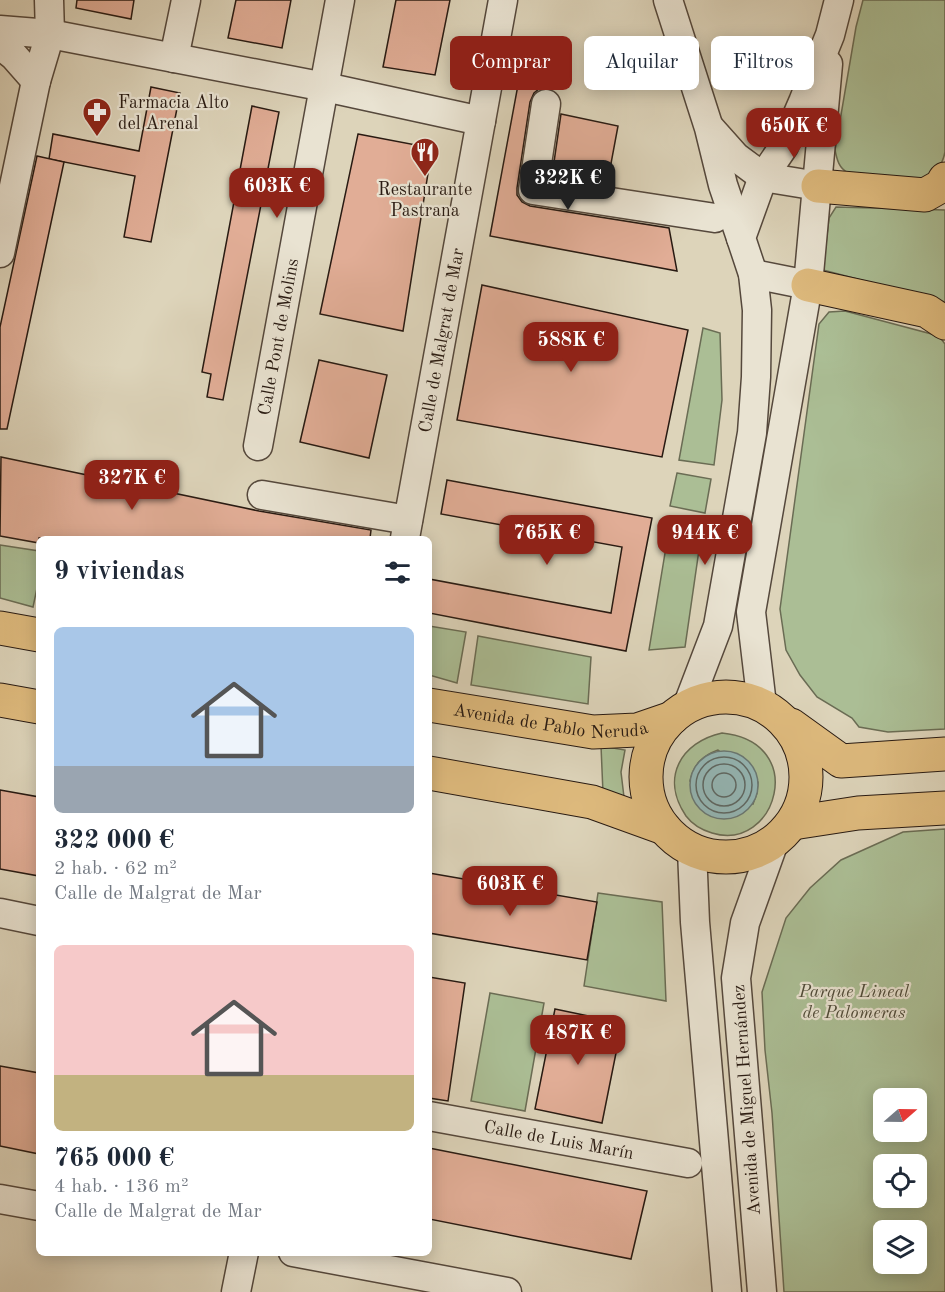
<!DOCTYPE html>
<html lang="es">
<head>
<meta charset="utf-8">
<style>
	:root { --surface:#fff; --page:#f2f2f3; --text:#1f2937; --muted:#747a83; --accent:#8f2418 }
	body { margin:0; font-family:"Old Standard TT",serif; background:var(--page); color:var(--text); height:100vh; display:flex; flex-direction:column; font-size:22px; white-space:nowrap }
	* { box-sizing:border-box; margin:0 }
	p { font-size:20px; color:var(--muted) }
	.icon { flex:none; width:33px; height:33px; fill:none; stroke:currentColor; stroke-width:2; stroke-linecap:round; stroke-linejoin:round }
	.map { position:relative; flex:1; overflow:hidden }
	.drawer { position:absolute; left:36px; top:536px; width:396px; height:720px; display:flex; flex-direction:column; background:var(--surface); border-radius:9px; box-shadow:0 3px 15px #0003 }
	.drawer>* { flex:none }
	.hud { position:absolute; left:450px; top:36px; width:405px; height:54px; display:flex; gap:12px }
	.needle { width:39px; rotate:70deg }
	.fabs { position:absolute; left:873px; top:1088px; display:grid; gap:12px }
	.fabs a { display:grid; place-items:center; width:54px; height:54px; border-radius:9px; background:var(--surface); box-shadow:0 3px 15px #0003; font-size:30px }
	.price { position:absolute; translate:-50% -51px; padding:0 14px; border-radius:12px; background:var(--accent); color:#fff; font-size:20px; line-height:39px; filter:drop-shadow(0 2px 3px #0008) }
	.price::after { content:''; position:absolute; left:50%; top:36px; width:18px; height:14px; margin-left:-9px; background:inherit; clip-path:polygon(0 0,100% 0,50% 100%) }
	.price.current { background:#222; color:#fff }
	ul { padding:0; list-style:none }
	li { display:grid; align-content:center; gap:12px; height:318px; padding:0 18px }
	li span { display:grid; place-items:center; height:186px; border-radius:9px; color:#555 }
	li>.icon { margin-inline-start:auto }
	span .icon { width:108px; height:108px; fill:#fffc; stroke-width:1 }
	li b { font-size:26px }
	h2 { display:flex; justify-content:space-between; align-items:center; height:72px; padding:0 18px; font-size:26px }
	.tag { padding:0 21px; border-radius:9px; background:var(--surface); box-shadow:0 3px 15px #0003; font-size:21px; line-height:54px }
	.tag.current { background:var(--accent); color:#fff }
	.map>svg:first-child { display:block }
	.green { fill:#abbe95; stroke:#6a6c54; stroke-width:1.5; fill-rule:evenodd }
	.water { fill:#94b7b6; stroke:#697874; stroke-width:1.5 }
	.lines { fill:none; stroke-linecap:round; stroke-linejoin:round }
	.shore { stroke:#5e6864; stroke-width:1.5 }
	.building { fill:#e1ad96; stroke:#281a12; stroke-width:1.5 }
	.minor-casing { stroke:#55483c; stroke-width:31 }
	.major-casing { stroke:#281a12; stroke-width:35 }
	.highway-casing { stroke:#281a12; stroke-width:35 }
	.minor { stroke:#e9e3d2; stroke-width:28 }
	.major { stroke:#deba7d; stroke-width:33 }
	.highway { stroke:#deba7d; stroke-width:33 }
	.labels { text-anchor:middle; stroke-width:4.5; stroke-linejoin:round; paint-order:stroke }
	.poi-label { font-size:18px; fill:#281a12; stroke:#e9e3d2; text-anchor:start }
	.street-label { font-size:18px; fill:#281a12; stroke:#e9e3d2 }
	.park-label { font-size:18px; font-style:italic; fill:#4f4b39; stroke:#e9e3d2 }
</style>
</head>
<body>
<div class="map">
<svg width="945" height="1292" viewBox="0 0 945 1292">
	<rect width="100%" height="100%" fill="#ddd4ba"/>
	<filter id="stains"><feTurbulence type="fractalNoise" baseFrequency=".00333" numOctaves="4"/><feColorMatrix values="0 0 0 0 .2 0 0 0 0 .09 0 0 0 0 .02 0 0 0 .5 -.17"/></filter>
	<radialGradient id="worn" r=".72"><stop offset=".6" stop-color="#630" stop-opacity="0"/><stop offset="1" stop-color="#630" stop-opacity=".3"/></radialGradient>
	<!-- green -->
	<g class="green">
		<path d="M863,0H945V152C938,188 903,180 876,177C868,176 855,177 848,173C839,168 837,160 835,150L856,27Z"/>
		<path d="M836,207L945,210V302L823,270L829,218Z"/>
		<path d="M845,311L939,336L945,344V729L888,732L859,727L852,718L817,697L800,675L786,650L780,609L819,324L829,312Z"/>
		<path d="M703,328L720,333L722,400L714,465L679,460Z"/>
		<path d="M677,473L711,479L705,513L670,506Z"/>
		<path d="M670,523L702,529L685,647L649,650Z"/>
		<path d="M0,545L39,551V579L33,607L0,598Z"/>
		<path d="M429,626L466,632L457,683L429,675Z"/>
		<path d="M478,636L591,657L588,704L471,685Z"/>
		<path d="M722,733C810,742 776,853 712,833C702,830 692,824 686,816C660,778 681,742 722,733ZM718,750L758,782L757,793L753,804L690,781C694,764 702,756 718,750Z"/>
		<path d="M601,746L625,750L621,772L624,797L603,793Z"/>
		<path d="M945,829V1292H784L772,1113L765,1050L762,992L786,918L810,888L841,860L903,832ZM884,1098H916V1131H884ZM884,1164H916V1197H884ZM884,1230H916V1263H884Z"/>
		<path d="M598,893L662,902L666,1001L584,986Z"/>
		<path d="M490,993L544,1003L525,1111L471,1101Z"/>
	</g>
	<!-- water -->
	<circle class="water" cx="724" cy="785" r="34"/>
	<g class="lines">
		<!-- shore -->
		<g class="shore">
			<circle cx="724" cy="785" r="28"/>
			<circle cx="724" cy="785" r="21"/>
			<circle cx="724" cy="785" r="12"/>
		</g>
	</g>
	<!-- building -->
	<g class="building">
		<path d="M77,0H134L131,19L76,8Z"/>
		<path d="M236,0H291L282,48L228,38Z"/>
		<path d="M396,0H450L435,75L383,67Z"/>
		<path d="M520,74L547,79L545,88L539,89L534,93L530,102L517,188V195L522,202L530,206L669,228L677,271L490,236Z"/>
		<path d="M151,87L180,93L151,242L124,237L135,176L49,159L53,134L139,151Z"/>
		<path d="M252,106L279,112L223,400L207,397L211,374L202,372Z"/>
		<path d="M561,114L618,126L607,185L552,176Z"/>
		<path d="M358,134L432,148L403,331L320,314Z"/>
		<path d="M37,156L64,162L7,429H0V327Z"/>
		<path d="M482,285L688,330L662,457L457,420Z"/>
		<path d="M319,360L387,375L369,458L300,442Z"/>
		<path d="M1,457L259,511L371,530L370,538H39V543L0,536Z"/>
		<path d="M447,480L652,518L626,651L429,613V579L611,613L622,547L441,514Z"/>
		<path d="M0,790L39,797V876L0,869Z"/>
		<path d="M429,873L597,902L587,960L429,933Z"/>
		<path d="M429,977L465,983L448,1101L429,1098Z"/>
		<path d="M555,1009L622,1023L602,1123L535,1109Z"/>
		<path d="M0,1066L39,1073V1154L0,1146Z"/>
		<path d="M429,1148L647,1191L631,1259L429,1219Z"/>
	</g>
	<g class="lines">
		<!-- minor casing -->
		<g class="minor-casing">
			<g id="minor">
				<path d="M668,0L709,128L723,185L741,238"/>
				<path d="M0,30L50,34L325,87L481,121"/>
				<path d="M0,45L14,56L36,81"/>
				<path d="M174,58L186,0"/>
				<path d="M546,104L533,190L715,218"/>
				<path d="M711,129L736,157L763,177L818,186"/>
				<path d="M0,253L36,81L50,34L49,0"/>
				<path d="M753,274L808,285"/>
				<path id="s1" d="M258,446L340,0"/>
				<path d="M262,495L408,520"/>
				<path id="s2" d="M405,538L503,0"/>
				<path d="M762,705L751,612L808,285L828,64"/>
				<path d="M687,707L718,626L752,433L756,377L757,310L753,274L741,238L763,177L784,146L803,102L830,35L839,0"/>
				<path d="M692,850L695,922L727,1292"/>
				<path d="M0,913L39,921"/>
				<path id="s3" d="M429,1116L688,1163"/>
				<path d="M0,1199L39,1206"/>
				<path d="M293,1252L507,1292"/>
				<path d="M236,1292L244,1252"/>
				<path d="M762,1292L736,978L745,923L774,842"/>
			</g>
		</g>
		<!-- major casing -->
		<g class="major-casing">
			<g id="major">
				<path d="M0,628L39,635"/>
				<circle cx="726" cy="777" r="80"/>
				<path d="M0,700L39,707"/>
				<path id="s4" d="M429,705L593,732L637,730L672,718"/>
				<path d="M791,725L841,761L945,754"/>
				<path d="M429,773L592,802L664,828"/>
				<path d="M793,823L858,813L945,808"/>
			</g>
		</g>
		<!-- highway casing -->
		<g class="highway-casing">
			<g id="highway">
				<path d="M818,186L925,195L941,186L945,179"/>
				<path d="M808,285L927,311L945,323"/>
			</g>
		</g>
		<!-- minor -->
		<use href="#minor" class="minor"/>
		<!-- major -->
		<use href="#major" class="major"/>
		<!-- highway -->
		<use href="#highway" class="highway"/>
	</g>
	<!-- icons -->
	<defs>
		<g id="pharmacy-pin" transform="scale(1.5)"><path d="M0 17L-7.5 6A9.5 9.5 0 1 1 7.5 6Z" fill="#8f2418" stroke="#e9e3d2"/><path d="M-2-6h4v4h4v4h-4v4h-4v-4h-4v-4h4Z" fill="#fff"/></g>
		<g id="restaurant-pin" transform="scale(1.5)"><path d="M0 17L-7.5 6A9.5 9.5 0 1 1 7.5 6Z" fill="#8f2418" stroke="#e9e3d2"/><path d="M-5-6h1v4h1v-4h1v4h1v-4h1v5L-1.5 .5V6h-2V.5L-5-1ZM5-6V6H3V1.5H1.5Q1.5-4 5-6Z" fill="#fff"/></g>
	</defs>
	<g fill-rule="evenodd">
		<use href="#pharmacy-pin" x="97" y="112"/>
		<use href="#restaurant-pin" x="425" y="152"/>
	</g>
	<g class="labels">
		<!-- poi labels -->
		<g class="poi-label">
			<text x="118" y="108">Farmacia Alto<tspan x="118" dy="21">del Arenal</tspan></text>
			<text x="425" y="195" text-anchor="middle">Restaurante<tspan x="425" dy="21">Pastrana</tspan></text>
		</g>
		<!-- street labels -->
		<g class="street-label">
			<text dy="6" stroke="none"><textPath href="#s1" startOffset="111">Calle Pont de Molins</textPath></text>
			<text dy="6" stroke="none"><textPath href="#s2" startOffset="201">Calle de Malgrat de Mar</textPath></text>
			<text dy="6" stroke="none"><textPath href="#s4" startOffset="123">Avenida de Pablo Neruda</textPath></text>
			<text transform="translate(746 1100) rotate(-94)" y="6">Avenida de Miguel Hernández</text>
			<text dy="6" stroke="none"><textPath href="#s3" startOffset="132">Calle de Luis Marín</textPath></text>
		</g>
		<!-- park labels -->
		<g class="park-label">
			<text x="854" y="997">Parque Lineal<tspan x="854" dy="21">de Palomeras</tspan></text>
		</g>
	</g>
	<rect width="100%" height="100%" filter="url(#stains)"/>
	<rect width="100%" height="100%" fill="url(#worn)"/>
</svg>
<div class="fabs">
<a><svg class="needle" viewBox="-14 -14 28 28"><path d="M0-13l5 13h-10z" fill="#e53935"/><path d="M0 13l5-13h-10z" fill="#747a83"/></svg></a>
<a><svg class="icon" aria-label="locate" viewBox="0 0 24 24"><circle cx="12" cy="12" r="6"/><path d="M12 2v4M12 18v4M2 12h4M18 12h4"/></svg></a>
<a><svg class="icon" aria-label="layers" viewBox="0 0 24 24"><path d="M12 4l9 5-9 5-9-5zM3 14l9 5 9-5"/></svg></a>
</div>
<b class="price" style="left:794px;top:159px">650K €</b>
<b class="price current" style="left:568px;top:211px">322K €</b>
<b class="price" style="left:277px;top:219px">603K €</b>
<b class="price" style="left:571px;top:373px">588K €</b>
<b class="price" style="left:132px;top:511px">327K €</b>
<b class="price" style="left:547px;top:566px">765K €</b>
<b class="price" style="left:705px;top:566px">944K €</b>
<b class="price" style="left:510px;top:917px">603K €</b>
<b class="price" style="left:578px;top:1066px">487K €</b>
<div class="hud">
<a class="tag current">Comprar</a>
<a class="tag">Alquilar</a>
<a class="tag">Filtros</a>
</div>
<section class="drawer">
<h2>9 viviendas<svg class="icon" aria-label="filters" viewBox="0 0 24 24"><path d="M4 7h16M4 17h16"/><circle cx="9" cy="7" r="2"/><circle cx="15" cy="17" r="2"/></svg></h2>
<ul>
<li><span style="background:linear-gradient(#a9c7e8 75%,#9aa5b1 0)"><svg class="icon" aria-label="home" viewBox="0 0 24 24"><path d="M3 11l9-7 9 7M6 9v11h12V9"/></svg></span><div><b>322 000 €</b><p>2 hab. · 62 m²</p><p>Calle de Malgrat de Mar</p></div></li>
<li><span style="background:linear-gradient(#f6c9c9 70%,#c2b280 0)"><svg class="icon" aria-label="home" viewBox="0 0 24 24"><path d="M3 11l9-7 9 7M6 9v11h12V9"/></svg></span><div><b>765 000 €</b><p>4 hab. · 136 m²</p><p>Calle de Malgrat de Mar</p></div></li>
</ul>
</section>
</div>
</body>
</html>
